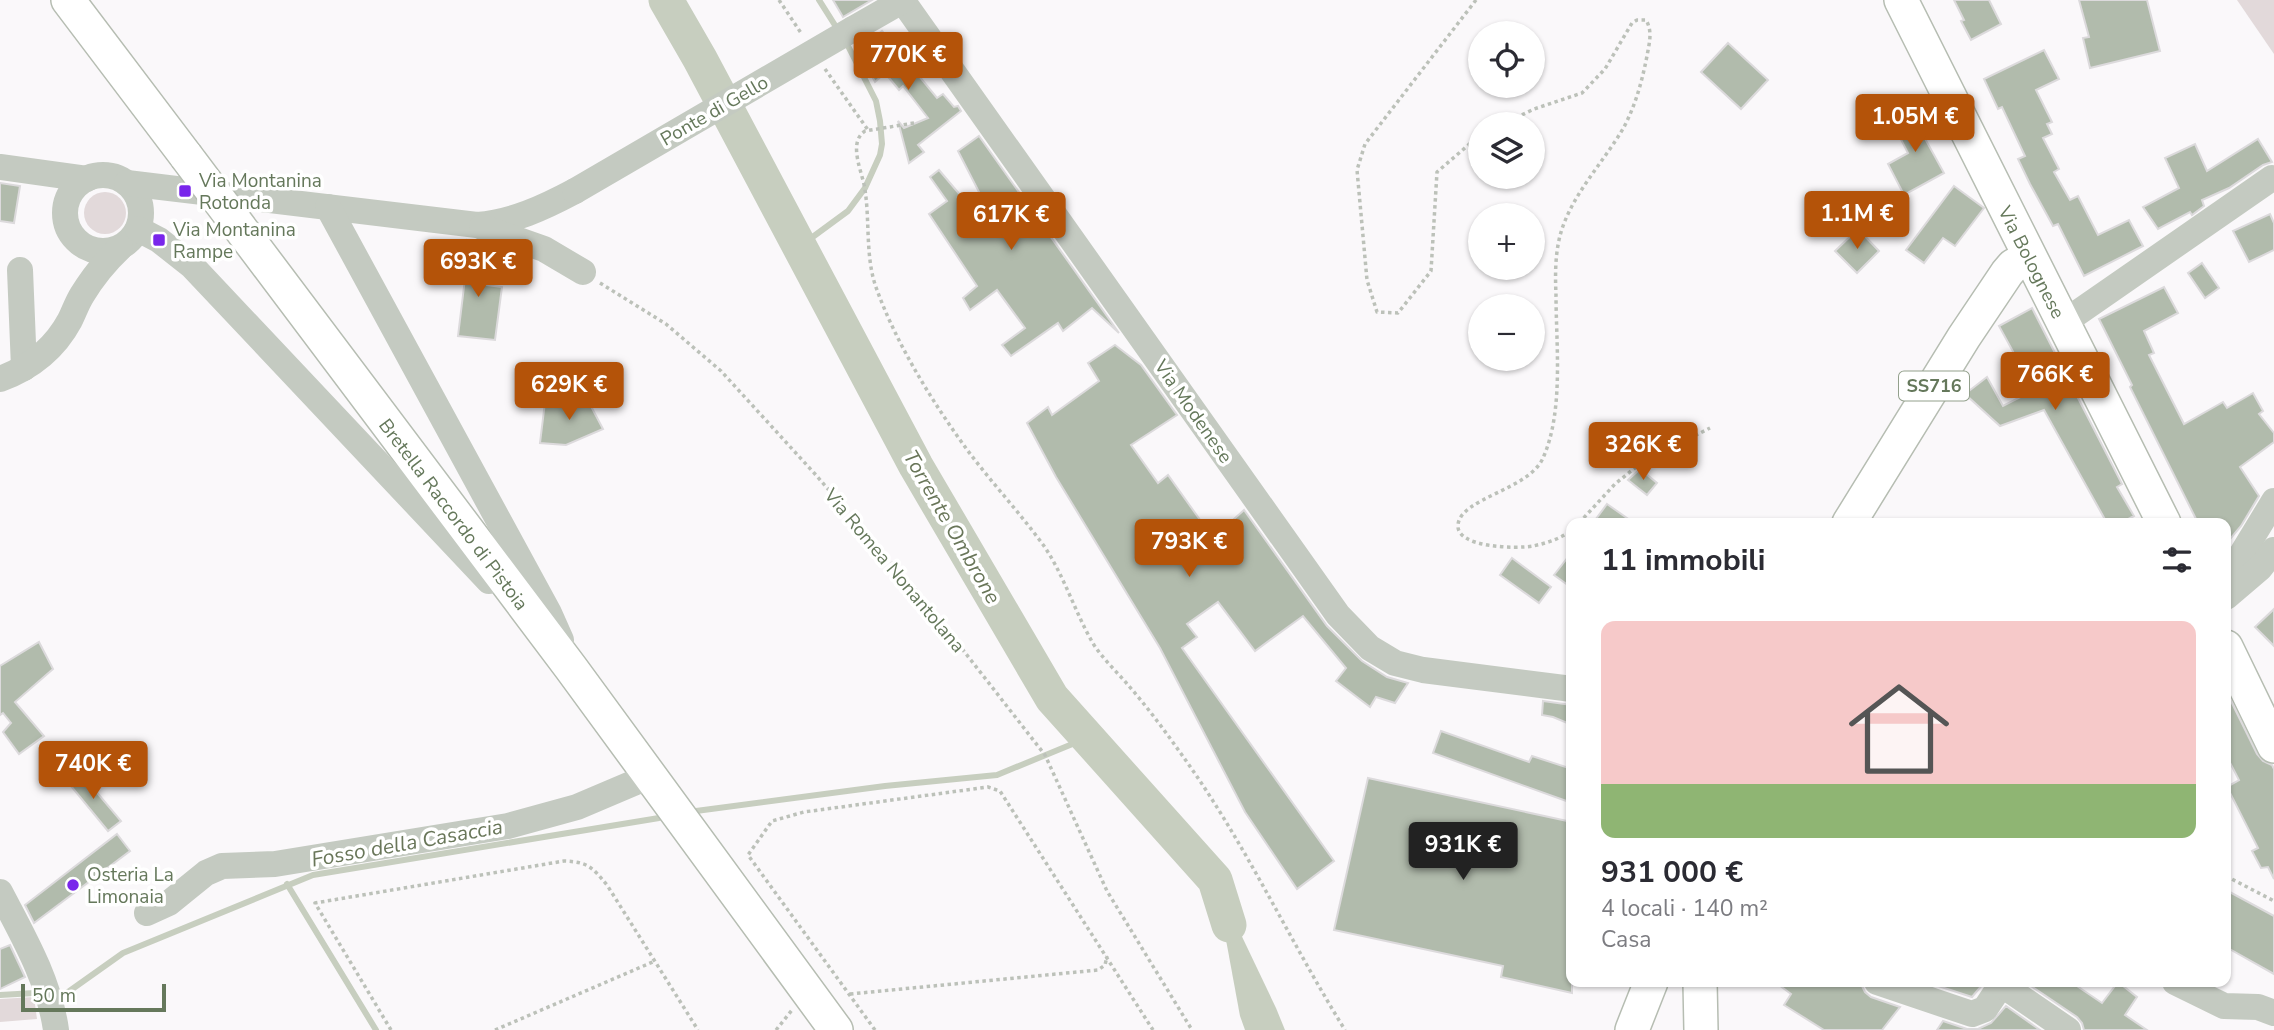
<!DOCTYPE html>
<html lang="it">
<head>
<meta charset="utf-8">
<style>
	:root { --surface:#fff; --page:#f7f7f7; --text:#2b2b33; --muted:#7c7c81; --accent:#b45309 }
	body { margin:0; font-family:"Nunito Sans",sans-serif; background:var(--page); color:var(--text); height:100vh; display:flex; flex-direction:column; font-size:26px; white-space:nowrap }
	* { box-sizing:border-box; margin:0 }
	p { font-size:23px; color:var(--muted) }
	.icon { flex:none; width:38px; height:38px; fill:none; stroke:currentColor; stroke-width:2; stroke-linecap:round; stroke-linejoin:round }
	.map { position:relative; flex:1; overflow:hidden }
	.panel { position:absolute; left:1566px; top:518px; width:665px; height:469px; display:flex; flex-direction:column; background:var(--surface); border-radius:14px; box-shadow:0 2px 5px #0004 }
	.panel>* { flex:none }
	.tools { position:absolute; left:1468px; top:21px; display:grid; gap:14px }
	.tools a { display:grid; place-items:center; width:77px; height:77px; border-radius:50%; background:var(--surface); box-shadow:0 2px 5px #0004; font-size:35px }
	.scale { position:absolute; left:21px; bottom:18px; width:145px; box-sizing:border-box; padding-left:7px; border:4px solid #65785b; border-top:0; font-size:19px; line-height:24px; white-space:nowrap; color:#65785b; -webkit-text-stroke:5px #fff; paint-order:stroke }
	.price { position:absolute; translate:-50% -60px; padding:0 16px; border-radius:7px; background:var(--accent); color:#fff; font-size:23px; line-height:46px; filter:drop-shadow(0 2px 4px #0008) }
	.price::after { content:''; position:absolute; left:50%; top:42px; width:21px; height:16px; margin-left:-10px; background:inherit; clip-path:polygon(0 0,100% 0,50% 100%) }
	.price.on { background:#222; color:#fff }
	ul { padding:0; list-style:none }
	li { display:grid; align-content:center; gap:14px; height:371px; padding:0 35px }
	li span { display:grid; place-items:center; height:217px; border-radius:14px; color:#555 }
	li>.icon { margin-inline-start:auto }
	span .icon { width:126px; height:126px; fill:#fffc; stroke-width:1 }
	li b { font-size:30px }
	h2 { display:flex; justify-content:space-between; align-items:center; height:84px; padding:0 35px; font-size:30px }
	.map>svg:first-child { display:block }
	.green { fill:#e2d9da }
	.water { fill:#c7cebf }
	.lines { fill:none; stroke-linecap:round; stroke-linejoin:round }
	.stream { stroke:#c7cebf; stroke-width:6 }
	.river { stroke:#c7cebf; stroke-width:35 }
	.building { fill:#b1bbac; stroke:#dcdadc; stroke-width:2 }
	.major-casing { stroke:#b6bdb2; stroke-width:36 }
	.path { stroke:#bcc1b9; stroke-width:3.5; stroke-dasharray:3.5 3.5; stroke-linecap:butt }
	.minor { stroke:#c4cac1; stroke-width:26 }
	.major { stroke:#fff; stroke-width:33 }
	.major-bridge-casing { stroke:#b6bdb2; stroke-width:36; stroke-linecap:butt }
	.minor-bridge { stroke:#c4cac1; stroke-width:26 }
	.major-bridge { stroke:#fff; stroke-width:33 }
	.poi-dot { fill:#7926eb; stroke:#fff; stroke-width:2.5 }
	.labels { text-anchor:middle; stroke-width:7; stroke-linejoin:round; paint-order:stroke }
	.shield { fill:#fff; stroke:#93a08c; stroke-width:2 }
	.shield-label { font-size:18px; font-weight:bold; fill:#65785b }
	.street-label { font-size:19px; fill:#65785b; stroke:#fff }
	.poi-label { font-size:19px; fill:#65785b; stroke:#fff; text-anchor:start }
	.water-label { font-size:21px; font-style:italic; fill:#697659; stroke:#fff }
</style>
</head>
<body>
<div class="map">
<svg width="2274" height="1030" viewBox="0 0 2274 1030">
	<rect width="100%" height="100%" fill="#faf8fa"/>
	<!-- green -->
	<g class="green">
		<path d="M2237,0H2274V54Z"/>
		<circle cx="105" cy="213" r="21"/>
		<path d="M34,997L37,1019L0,1022V999Z"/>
	</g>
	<!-- water -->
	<path class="water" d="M1215,880L1276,1008L1285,1030H1245L1240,1016Z"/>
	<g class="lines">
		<!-- stream -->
		<g class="stream">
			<path d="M819,0L838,30"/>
			<path d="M799,247L848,211L865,188L880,155L882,144L880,121L876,101L846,42"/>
			<path d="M696,811L885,786L997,775L1087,738"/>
			<path d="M287,884L376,1030"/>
			<path d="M0,995L35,993"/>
			<path d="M61,997L123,953L313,875L659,818"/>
		</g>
		<!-- river -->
		<path class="river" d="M666,0L700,59L916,466L1052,698L1215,880L1229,925"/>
	</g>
	<!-- building -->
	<g class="building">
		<path d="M833,0H872L843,17Z"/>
		<path d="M1954,0H1989L2001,24L1971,40L1961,21L1964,20Z"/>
		<path d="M2079,0H2147L2160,51L2090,68L2083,38L2089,37Z"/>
		<path d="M882,31L937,98L943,94L954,107L958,106L961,111L918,145L924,152L909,163L898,121L904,128L928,118L903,86L899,90L885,73L875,82L859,51Z"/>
		<path d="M1728,43L1768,80L1741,109L1701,72Z"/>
		<path d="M2044,50L2059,79L2036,90L2052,122L2047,124L2052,134L2043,138L2059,169L2054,172L2070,200L2078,196L2098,235L2129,220L2143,246L2084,276L2058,224L2053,226L2030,184L2018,159L2025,156L2002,107L1998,109L1984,79Z"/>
		<path d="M1921,109L1932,130L1923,135L1944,173L1904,195L1888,164L1908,153L1893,124Z"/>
		<path d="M979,136L1119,333L1092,308L1063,331L1058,323L1011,356L1002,345L1025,328L997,290L970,310L963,298L977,286L929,214L947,201L930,177L939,170L995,236L1000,233L958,151Z"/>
		<path d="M2258,139L2272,162L2263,165L2229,188L2202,200L2204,206L2192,215L2190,212L2158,229L2143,207L2179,188L2165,158L2195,144L2207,171Z"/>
		<path d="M0,183L20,186L14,223L0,221Z"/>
		<path d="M1954,186L1984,208L1955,246L1943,238L1924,263L1906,250Z"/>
		<path d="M2270,214L2274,223V250L2249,262L2233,231Z"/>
		<path d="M1858,229L1879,251L1857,273L1835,251Z"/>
		<path d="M467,240L486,247L478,284L502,287L495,340L458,336L467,262L464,261Z"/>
		<path d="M2202,263L2219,288L2205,298L2188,273Z"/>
		<path d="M2164,287L2178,313L2144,331L2154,353L2149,355L2184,424L2223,402L2227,408L2253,393L2263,411L2259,414L2274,433V442L2240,467L2259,496L2241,526L2226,544V523H2198L2130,387L2132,385L2099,319Z"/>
		<path d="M2032,308L2122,484L2117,487L2134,516L2121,523H2107L2044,410L2000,426L1965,394L1987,377L2003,406L2034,390L1999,326Z"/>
		<path d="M1115,345L1141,365L1177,415L1131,445L1158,483L1168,475L1213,538L1244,510L1327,626L1362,661L1387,677L1408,683L1395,703L1376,697L1370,707L1336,681L1346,668L1303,616L1255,651L1218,602L1187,624L1197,637L1182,648L1334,861L1297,889L1245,812L1160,648L1056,477L1027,423L1048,407L1052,415L1099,381L1088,363Z"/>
		<path d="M584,393L603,429L566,445L540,443L545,402L566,403Z"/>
		<path d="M1640,469L1657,483L1647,495L1628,480Z"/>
		<path d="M1607,504L1634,523H1593Z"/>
		<path d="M1572,552V588L1554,575Z"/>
		<path d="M1512,558L1551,587L1539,603L1500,575Z"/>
		<path d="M2274,609V646L2255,627Z"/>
		<path d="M39,642L53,669L15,702L44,736L19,754L3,732L11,723L3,713L0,715V666Z"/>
		<path d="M2226,691L2257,754L2263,761L2272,765L2274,769V879L2268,867L2261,868L2252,851L2258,848L2227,787L2239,780L2226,755Z"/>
		<path d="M1543,701L1572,705V725L1553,717L1542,715Z"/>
		<path d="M1441,731L1529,762L1532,756L1572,769V803L1433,753Z"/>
		<path d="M78,770L121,821L108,831L66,780Z"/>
		<path d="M1368,778L1572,822V993L1501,977L1503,966L1334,930Z"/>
		<path d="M117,834L130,851L34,923L25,905Z"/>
		<path d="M2226,890L2274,916V974L2226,947Z"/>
		<path d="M10,945L25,977L0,989V949Z"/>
		<path d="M1775,982H1846L1851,984L1860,982L1865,992L1871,997L1900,1007L1882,1030H1824L1784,1005L1791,994Z"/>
		<path d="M1926,982H1982L1983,984L1972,997Z"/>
		<path d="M2025,982H2071L2102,1003L2118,982L2137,997L2125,1015L2147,1030H2084L2082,1023L2077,1017Z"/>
		<path d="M2006,1006L2040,1030H1937L1943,1021L1967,1029H1978L1991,1023Z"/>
	</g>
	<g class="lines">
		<!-- major casing -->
		<g class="major-casing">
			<g id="major">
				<path d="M68,0L186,156"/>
				<path d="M1901,0L2164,523"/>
				<path d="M246,236L571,668L836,1030"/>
				<path d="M1849,523L1964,337L2007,273L2013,266L2029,257"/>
				<path d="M2226,647L2274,746"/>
				<path d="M1700,982L1701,1030"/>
				<path d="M1632,1030L1651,982"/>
			</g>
		</g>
		<!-- path -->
		<g class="path">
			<path d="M779,0L801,33"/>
			<path d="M1476,0L1365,144L1357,170L1367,280L1377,312L1398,313L1431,271L1437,172L1480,135"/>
			<path d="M825,69L868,130"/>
			<path d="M914,123L865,131C847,143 863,173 865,190C870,222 865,259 877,290C897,345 933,403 968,451C992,483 1020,513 1044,546C1065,577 1075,613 1094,645C1104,660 1117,672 1128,685C1150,710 1170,738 1189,765C1248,849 1291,943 1345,1030"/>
			<path d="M1503,124L1534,109L1582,93L1605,69L1632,23L1637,20H1646C1653,32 1649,44 1647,56C1642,81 1636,104 1624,127C1605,160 1576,190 1563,226C1555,248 1555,273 1556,295C1556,345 1564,411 1543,458C1529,490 1460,498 1458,525C1456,548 1517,549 1533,546C1547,543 1560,539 1572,530"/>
			<path d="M600,283L666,324L721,371L815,474L924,600L1045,755L1107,891L1192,1030"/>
			<path d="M1579,523L1615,484L1641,463L1710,428"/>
			<path d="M2226,876L2274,901"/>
			<path d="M850,994L1098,970L1105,965L1107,956"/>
			<path d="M391,1030L315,903L564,861C588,862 592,867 607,885L698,1030"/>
			<path d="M495,1030L655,961"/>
			<path d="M776,1030L792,1010"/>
			<path d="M875,1030L748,855L772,821L804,812L988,787L1000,791L1153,1030"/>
		</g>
		<!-- minor -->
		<g class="minor">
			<path d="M902,0L1338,615L1370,648L1395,663L1423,670L1572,689"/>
			<path d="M853,29L902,1"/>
			<path d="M0,167L87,179"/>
			<circle cx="103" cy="213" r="38"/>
			<path d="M127,183L477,225C513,222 543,208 575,191"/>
			<path d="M328,207L549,613L561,640"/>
			<path d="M482,227L544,249L583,272"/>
			<path d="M138,229L159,240L192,266L489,581"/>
			<path d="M20,270L24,368"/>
			<path d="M2063,323L2272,178"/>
			<path d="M0,379C30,368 55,348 70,320C74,312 77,303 82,295C93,277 105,262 120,248"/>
			<path d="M2226,580L2274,501"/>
			<path d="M2226,597L2260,568L2274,550"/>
			<path d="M0,892C23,936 49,980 56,1030"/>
			<path d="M147,913L169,903L206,873L222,866L275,864L508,826L577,807L650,776"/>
			<path d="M1877,982L1972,1014L1985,1009L2003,982"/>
			<path d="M1998,982L2068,1030"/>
			<path d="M2175,982L2224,1006L2258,1007L2274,1013"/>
		</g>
		<!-- major -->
		<use href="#major" class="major"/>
		<!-- major-bridge casing -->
		<g class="major-bridge-casing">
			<path id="major-bridge" d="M186,156L246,236"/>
		</g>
		<!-- minor-bridge -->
		<path class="minor-bridge" d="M575,191L853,29"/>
		<!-- major-bridge -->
		<use href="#major-bridge" class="major-bridge"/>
	</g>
	<!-- markers -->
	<g class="poi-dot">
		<rect x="178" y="184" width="14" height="14" rx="3.5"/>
		<rect x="152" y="233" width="14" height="14" rx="3.5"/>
		<circle cx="73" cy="885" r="7"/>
	</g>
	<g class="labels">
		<!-- shield labels -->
		<rect class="shield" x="1899" y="371.5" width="70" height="29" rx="5"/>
		<g class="shield-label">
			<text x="1934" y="392">SS716</text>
		</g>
		<!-- street labels -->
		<g class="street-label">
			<text transform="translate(714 110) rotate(-30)" y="7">Ponte di Gello</text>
			<text transform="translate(2032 262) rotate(63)" y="7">Via Bolognese</text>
			<text transform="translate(1194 411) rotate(55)" y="7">Via Modenese</text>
			<text transform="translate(454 514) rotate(53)" y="7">Bretella Raccordo di Pistoia</text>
			<text transform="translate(895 570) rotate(50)" y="7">Via Romea Nonantolana</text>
		</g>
		<!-- poi labels -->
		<g class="poi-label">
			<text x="199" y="187">Via Montanina<tspan x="199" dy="22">Rotonda</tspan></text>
			<text x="173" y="236">Via Montanina<tspan x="173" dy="22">Rampe</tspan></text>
			<text x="87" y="881">Osteria La<tspan x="87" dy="22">Limonaia</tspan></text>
		</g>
		<!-- water labels -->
		<g class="water-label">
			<text transform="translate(952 527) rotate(60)" y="7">Torrente Ombrone</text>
			<text transform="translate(407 843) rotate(-10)" y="7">Fosso della Casaccia</text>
		</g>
	</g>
</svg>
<div class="tools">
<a><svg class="icon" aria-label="locate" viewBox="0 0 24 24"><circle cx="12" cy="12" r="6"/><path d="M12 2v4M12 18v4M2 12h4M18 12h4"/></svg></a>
<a><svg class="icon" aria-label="layers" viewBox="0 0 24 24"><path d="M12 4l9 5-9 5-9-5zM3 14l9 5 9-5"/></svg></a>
<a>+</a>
<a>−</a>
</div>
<div class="scale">50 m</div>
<b class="price" style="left:908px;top:92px">770K €</b>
<b class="price" style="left:1915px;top:154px">1.05M €</b>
<b class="price" style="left:1857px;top:251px">1.1M €</b>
<b class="price" style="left:1011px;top:252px">617K €</b>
<b class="price" style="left:478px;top:299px">693K €</b>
<b class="price" style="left:2055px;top:412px">766K €</b>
<b class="price" style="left:569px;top:422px">629K €</b>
<b class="price" style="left:1643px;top:482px">326K €</b>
<b class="price" style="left:1189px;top:579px">793K €</b>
<b class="price" style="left:93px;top:801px">740K €</b>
<b class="price on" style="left:1463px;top:882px">931K €</b>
<section class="panel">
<h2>11 immobili<svg class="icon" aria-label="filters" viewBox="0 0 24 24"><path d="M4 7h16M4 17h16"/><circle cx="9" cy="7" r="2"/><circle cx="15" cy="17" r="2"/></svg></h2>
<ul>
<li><span style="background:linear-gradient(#f6c9c9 75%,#8fb573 0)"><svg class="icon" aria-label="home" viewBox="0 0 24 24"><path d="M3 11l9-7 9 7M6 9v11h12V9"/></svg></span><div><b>931 000 €</b><p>4 locali · 140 m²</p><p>Casa</p></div></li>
</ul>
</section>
</div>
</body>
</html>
